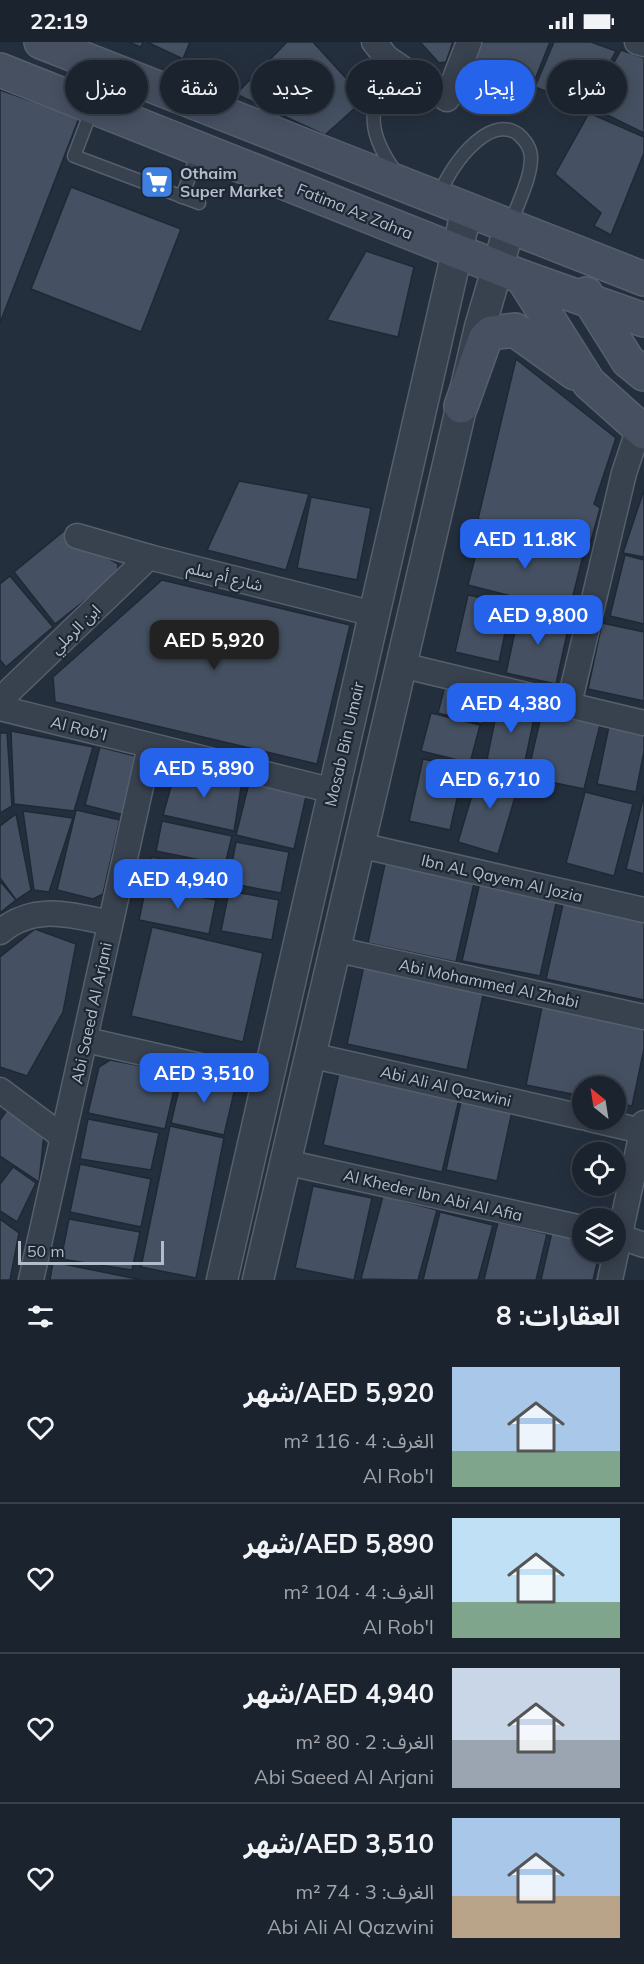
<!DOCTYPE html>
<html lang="ar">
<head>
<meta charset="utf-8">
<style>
	:root { --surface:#1b232e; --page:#282f3a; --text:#f1f3f6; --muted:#a0a4aa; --line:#39404a; --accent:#2563eb }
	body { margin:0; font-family:Mulish,"Noto Sans Arabic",sans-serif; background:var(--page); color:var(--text); direction:rtl; height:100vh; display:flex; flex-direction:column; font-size:22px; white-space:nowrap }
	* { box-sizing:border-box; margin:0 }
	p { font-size:20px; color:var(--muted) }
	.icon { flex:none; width:33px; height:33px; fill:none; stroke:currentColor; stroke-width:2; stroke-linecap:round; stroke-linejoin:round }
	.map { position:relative; height:1238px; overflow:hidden; direction:ltr }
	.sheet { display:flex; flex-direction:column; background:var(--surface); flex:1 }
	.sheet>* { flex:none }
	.banner { position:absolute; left:18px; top:18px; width:609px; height:54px; direction:rtl; display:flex; gap:12px }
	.needle { width:39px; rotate:330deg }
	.tools { position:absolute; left:572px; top:1034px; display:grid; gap:12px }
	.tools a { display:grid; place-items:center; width:54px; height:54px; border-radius:50%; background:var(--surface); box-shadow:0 3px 15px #0003,0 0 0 2px var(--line); font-size:30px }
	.scale { position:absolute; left:18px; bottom:15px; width:146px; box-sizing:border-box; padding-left:6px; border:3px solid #b4bcc9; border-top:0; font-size:16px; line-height:21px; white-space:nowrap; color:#b4bcc9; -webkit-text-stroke:4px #1d2633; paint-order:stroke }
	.price { position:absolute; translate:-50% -51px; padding:0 14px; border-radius:12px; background:var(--accent); color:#fff; font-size:20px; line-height:39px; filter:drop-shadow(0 2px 3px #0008) }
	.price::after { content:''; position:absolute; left:50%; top:36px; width:18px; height:14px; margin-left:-9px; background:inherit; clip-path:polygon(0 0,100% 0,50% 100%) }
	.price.current { background:#222; color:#fff }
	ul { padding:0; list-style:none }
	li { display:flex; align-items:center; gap:18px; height:150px; padding:0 24px }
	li+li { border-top:2px solid var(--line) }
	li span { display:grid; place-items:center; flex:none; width:168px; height:120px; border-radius:0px; color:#555 }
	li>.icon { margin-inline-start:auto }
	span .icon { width:72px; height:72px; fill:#fffc; stroke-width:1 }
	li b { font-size:26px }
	h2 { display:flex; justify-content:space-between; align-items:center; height:72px; padding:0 24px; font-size:26px }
	.chip { padding:0 21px; border-radius:27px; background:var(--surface); box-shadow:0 3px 15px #0003,0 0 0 2px var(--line); font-size:21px; line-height:54px }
	.chip.current { background:var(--accent); color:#fff }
	.status { display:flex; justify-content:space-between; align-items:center; height:42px; padding:0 30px; background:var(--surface); direction:ltr }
	.status svg { height:16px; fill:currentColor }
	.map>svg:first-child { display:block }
	.building { fill:#455162; stroke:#1f2835; stroke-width:1.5 }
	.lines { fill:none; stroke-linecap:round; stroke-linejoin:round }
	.service-casing { stroke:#565f6c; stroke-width:15 }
	.minor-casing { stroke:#565f6c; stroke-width:27 }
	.tertiary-casing { stroke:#565f6c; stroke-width:33 }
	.secondary-casing { stroke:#565f6c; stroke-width:36 }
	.service { stroke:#38414e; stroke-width:12 }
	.minor { stroke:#38414e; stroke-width:24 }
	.tertiary { stroke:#38414e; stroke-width:30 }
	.secondary { stroke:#465061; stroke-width:33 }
	.labels { text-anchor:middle; stroke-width:4.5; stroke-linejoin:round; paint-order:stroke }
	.poi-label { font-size:16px; font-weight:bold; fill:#b4bcc9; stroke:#1d2633; text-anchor:start }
	.street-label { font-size:16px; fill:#b4bcc9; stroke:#1d2633 }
</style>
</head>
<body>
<div class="status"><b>22:19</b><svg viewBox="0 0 49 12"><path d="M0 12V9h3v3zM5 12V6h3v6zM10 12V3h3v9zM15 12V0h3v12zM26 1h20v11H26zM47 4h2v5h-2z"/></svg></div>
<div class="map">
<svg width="644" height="1238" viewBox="0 0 644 1238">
	<rect width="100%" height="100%" fill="#242f3e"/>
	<!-- building -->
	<g class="building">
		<path d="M128,0H143L141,5Z"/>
		<path d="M147,0H190L183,17Z"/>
		<path d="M287,0H313L365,57L325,93L236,52Z"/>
		<path d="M420,0H453L446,20L439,21Z"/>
		<path d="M481,0H550L532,45L471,25Z"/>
		<path d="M554,0H591L616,9L586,65L535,45Z"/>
		<path d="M621,8L644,16V91L589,64Z"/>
		<path d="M0,48L79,76L0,281Z"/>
		<path d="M589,71L644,95V111L611,193L594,184L601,171L555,132Z"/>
		<path d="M71,145L181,187L141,290L31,247Z"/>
		<path d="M366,209L414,225L398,295L327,278Z"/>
		<path d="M516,317L616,396L594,462L600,466L591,499L478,477Z"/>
		<path d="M239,439L309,452L286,528L207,508Z"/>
		<path d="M644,448V515L623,511Z"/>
		<path d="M311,455L371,466L357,538L297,526Z"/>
		<path d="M482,488L583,514L569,569L468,543Z"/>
		<path d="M64,489L118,522L117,533L55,582L14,530Z"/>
		<path d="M625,513L644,518V582L610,574Z"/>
		<path d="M10,534L53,585L6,625L0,618V542Z"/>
		<path d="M162,538L350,583L317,722L55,660L53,635Z"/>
		<path d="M468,553L511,562L499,620L455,610Z"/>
		<path d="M520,567L570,578L556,642L506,631Z"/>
		<path d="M602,581L644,590V659L588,647Z"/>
		<path d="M446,640L490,651L482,682L438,671Z"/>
		<path d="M499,659L536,667L524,724L487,717Z"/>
		<path d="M542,670L600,683L584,747L527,735Z"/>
		<path d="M431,671L480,683L470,721L421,709Z"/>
		<path d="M609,684L644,691V709L636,750L597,742Z"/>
		<path d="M11,689L93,705L74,769L14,762Z"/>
		<path d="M0,691H7L12,764L0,771Z"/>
		<path d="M100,705L139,715L124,773L85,763Z"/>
		<path d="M423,717L464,726L450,788L409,779Z"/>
		<path d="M481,723L521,735L498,812L458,800Z"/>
		<path d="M176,727L242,739L234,789L163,773Z"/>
		<path d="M250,737L307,750L294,807L236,793Z"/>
		<path d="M585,750L633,762L614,834L566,821Z"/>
		<path d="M644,753V832L626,827Z"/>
		<path d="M76,768L120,778L103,852L93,857L57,848Z"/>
		<path d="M23,769L73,776L49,850L34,848Z"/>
		<path d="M16,772L31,848L16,858L0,836V784Z"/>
		<path d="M162,779L232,794L225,823L156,809Z"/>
		<path d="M236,800L289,810L281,851L228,841Z"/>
		<path d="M152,815L222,829L216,856L146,842Z"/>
		<path d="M386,817L475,837L456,920L368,901Z"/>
		<path d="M0,839L16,858L0,871Z"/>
		<path d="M480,840L557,857L540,934L462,919Z"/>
		<path d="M146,844L216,858L209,892L139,878Z"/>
		<path d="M229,849L279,858L272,898L221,889Z"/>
		<path d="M564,858L644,876V958L546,937Z"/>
		<path d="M152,885L263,911L243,1000L131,974Z"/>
		<path d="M35,887L76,902L63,970L27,1034L0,1025V915Z"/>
		<path d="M365,919L485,944L467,1028L347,1002Z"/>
		<path d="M542,965L644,985V1007L632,1064L615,1061V1044H582V1054L526,1043Z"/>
		<path d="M110,1018L178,1031L165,1087L88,1071L99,1025Z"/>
		<path d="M340,1026L460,1053L442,1130L323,1103Z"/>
		<path d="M183,1030L236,1042L224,1093L171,1081Z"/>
		<path d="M462,1055L513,1065L497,1139L446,1128Z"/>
		<path d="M7,1068L44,1092L39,1140L0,1114V1078Z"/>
		<path d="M88,1077L159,1091L151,1128L80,1117Z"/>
		<path d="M170,1084L224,1096L196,1236L141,1225Z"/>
		<path d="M80,1122L151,1137L141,1185L70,1170Z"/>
		<path d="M13,1125L36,1141L17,1180L0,1169V1142Z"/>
		<path d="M313,1144L372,1156L354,1238L295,1226Z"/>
		<path d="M383,1154L437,1168L418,1238L361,1237Z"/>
		<path d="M440,1170L493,1183L478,1238H423Z"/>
		<path d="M0,1177L19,1191L10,1238H0Z"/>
		<path d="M69,1177L140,1190L132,1228L61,1217Z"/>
		<path d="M498,1180L547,1192L536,1238H484Z"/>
		<path d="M552,1190L582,1197V1209H600L593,1238H541Z"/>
		<path d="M53,1220L142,1238H50Z"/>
	</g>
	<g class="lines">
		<!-- service casing -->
		<g class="service-casing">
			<g id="service">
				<path d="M387,16C373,68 362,84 397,132"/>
				<path d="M92,67L74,114L199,161"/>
				<path d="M182,155L199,108"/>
				<path d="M439,155C446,130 487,70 518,92C525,98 531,107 531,116C531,137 517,162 511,182"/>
			</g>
		</g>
		<!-- minor casing -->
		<g class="minor-casing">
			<g id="minor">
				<path d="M374,0L387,16L447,57L469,0"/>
				<path d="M637,0L644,2"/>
				<path d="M77,494L149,515L374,572"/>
				<path d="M401,623L644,681"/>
				<path d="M0,658L149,515"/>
				<path d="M569,662L624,431L639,386"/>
				<path d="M0,666L334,749"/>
				<path d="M359,803L644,868"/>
				<path d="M0,890C34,861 70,873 110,881"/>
				<path d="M334,907L644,975"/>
				<path d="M86,998L267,1039"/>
				<path d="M310,1013L582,1075"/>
				<path d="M0,1048L63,1095"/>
				<path d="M590,1077L642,1089"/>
				<path d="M285,1120L582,1186"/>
				<path d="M615,1193L644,1203"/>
				<path d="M31,1238L150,704"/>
				<path d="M610,1238L644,1081"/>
			</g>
		</g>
		<!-- tertiary casing -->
		<g class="tertiary-casing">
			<g id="tertiary">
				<path d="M222,1238L467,166"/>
				<path d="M258,1238L480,285L510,183"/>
			</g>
		</g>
		<!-- secondary casing -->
		<g class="secondary-casing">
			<g id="secondary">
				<path d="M41,0L644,237"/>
				<path d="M0,28L522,235L644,278"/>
				<path d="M522,235L589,341L644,390"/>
				<path d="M586,252L628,319L644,332"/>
				<path d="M461,364L485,297L491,291L515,288L575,331"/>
			</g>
		</g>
		<!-- service -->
		<use href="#service" class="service"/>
		<!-- minor -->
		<use href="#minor" class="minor"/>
		<!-- tertiary -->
		<use href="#tertiary" class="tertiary"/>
		<!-- secondary -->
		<use href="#secondary" class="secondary"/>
	</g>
	<!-- icons -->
	<defs>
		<g id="supermarket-square" transform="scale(1.725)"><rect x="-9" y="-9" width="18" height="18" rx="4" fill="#3f7fe0" stroke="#1d2633"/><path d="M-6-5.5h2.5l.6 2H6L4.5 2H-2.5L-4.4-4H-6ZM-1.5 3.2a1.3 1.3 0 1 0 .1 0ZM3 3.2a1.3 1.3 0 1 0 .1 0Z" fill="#fff"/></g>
	</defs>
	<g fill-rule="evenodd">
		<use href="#supermarket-square" x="157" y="140"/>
	</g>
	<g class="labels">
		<!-- poi labels -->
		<g class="poi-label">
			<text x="180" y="137">Othaim<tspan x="180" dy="18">Super Market</tspan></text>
		</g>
		<!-- street labels -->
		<g class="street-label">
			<text transform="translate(355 169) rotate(22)" y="6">Fatima Az Zahra</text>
			<text transform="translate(225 534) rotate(14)" y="6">شارع أم سلم</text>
			<text transform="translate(75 587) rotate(-44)" y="6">ابن الرملي</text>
			<text transform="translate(79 686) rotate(14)" y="6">Al Rob'I</text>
			<text transform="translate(344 702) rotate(-77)" y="6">Mosab Bin Umair</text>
			<text transform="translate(502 836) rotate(13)" y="6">Ibn AL Qayem Al Jozia</text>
			<text transform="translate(489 941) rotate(12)" y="6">Abi Mohammed Al Zhabi</text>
			<text transform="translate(91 971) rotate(-78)" y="6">Abi Saeed Al Arjani</text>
			<text transform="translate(446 1044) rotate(13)" y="6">Abi Ali Al Qazwini</text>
			<text transform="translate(433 1153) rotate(13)" y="6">Al Kheder Ibn Abi Al Afia</text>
		</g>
	</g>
</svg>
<div class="tools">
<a><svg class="needle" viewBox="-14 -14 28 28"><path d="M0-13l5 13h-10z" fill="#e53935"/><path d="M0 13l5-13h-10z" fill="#a0a4aa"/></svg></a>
<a><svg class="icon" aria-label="locate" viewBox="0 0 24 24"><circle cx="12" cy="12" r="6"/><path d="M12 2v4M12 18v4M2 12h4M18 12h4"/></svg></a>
<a><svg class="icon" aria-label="layers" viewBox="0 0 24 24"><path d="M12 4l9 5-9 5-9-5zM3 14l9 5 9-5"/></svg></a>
</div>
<div class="scale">50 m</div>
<b class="price" style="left:525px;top:528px">AED 11.8K</b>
<b class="price" style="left:538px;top:604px">AED 9,800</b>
<b class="price current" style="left:214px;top:629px">AED 5,920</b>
<b class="price" style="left:511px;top:692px">AED 4,380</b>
<b class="price" style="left:204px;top:757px">AED 5,890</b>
<b class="price" style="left:490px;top:768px">AED 6,710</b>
<b class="price" style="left:178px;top:868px">AED 4,940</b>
<b class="price" style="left:204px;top:1062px">AED 3,510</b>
<div class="banner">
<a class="chip">شراء</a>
<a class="chip current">إيجار</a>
<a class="chip">تصفية</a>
<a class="chip">جديد</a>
<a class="chip">شقة</a>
<a class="chip">منزل</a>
</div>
</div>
<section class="sheet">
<h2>العقارات: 8<svg class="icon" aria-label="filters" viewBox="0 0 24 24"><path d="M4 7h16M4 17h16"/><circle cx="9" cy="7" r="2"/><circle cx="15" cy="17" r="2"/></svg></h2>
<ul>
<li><span style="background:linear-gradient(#a9c7e8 70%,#7fa58c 0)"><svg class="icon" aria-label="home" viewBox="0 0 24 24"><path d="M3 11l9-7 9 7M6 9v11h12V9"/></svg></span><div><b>AED 5,920/شهر</b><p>الغرف: 4 · 116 m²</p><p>Al Rob'I</p></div><svg class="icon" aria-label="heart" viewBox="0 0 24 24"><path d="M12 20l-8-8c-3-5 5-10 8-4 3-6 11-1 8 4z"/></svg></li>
<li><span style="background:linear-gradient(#bfe0f5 70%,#7fa58c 0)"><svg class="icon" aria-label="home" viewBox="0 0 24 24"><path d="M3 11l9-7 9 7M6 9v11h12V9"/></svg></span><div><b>AED 5,890/شهر</b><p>الغرف: 4 · 104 m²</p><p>Al Rob'I</p></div><svg class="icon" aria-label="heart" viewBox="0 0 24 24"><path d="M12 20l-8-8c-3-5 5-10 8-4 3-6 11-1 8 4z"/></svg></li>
<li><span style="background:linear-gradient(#c9d6e8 60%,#9aa5b1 0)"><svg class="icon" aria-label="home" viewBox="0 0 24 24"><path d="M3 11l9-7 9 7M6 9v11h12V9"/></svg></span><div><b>AED 4,940/شهر</b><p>الغرف: 2 · 80 m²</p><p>Abi Saeed Al Arjani</p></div><svg class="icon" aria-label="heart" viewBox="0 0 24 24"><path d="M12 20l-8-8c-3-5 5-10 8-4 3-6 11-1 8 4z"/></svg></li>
<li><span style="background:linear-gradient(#a9c7e8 65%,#b9a48a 0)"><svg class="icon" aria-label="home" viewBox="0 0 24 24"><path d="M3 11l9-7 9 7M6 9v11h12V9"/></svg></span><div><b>AED 3,510/شهر</b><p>الغرف: 3 · 74 m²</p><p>Abi Ali Al Qazwini</p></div><svg class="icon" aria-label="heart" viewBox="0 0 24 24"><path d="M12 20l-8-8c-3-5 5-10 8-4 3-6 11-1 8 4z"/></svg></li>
</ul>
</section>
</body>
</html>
